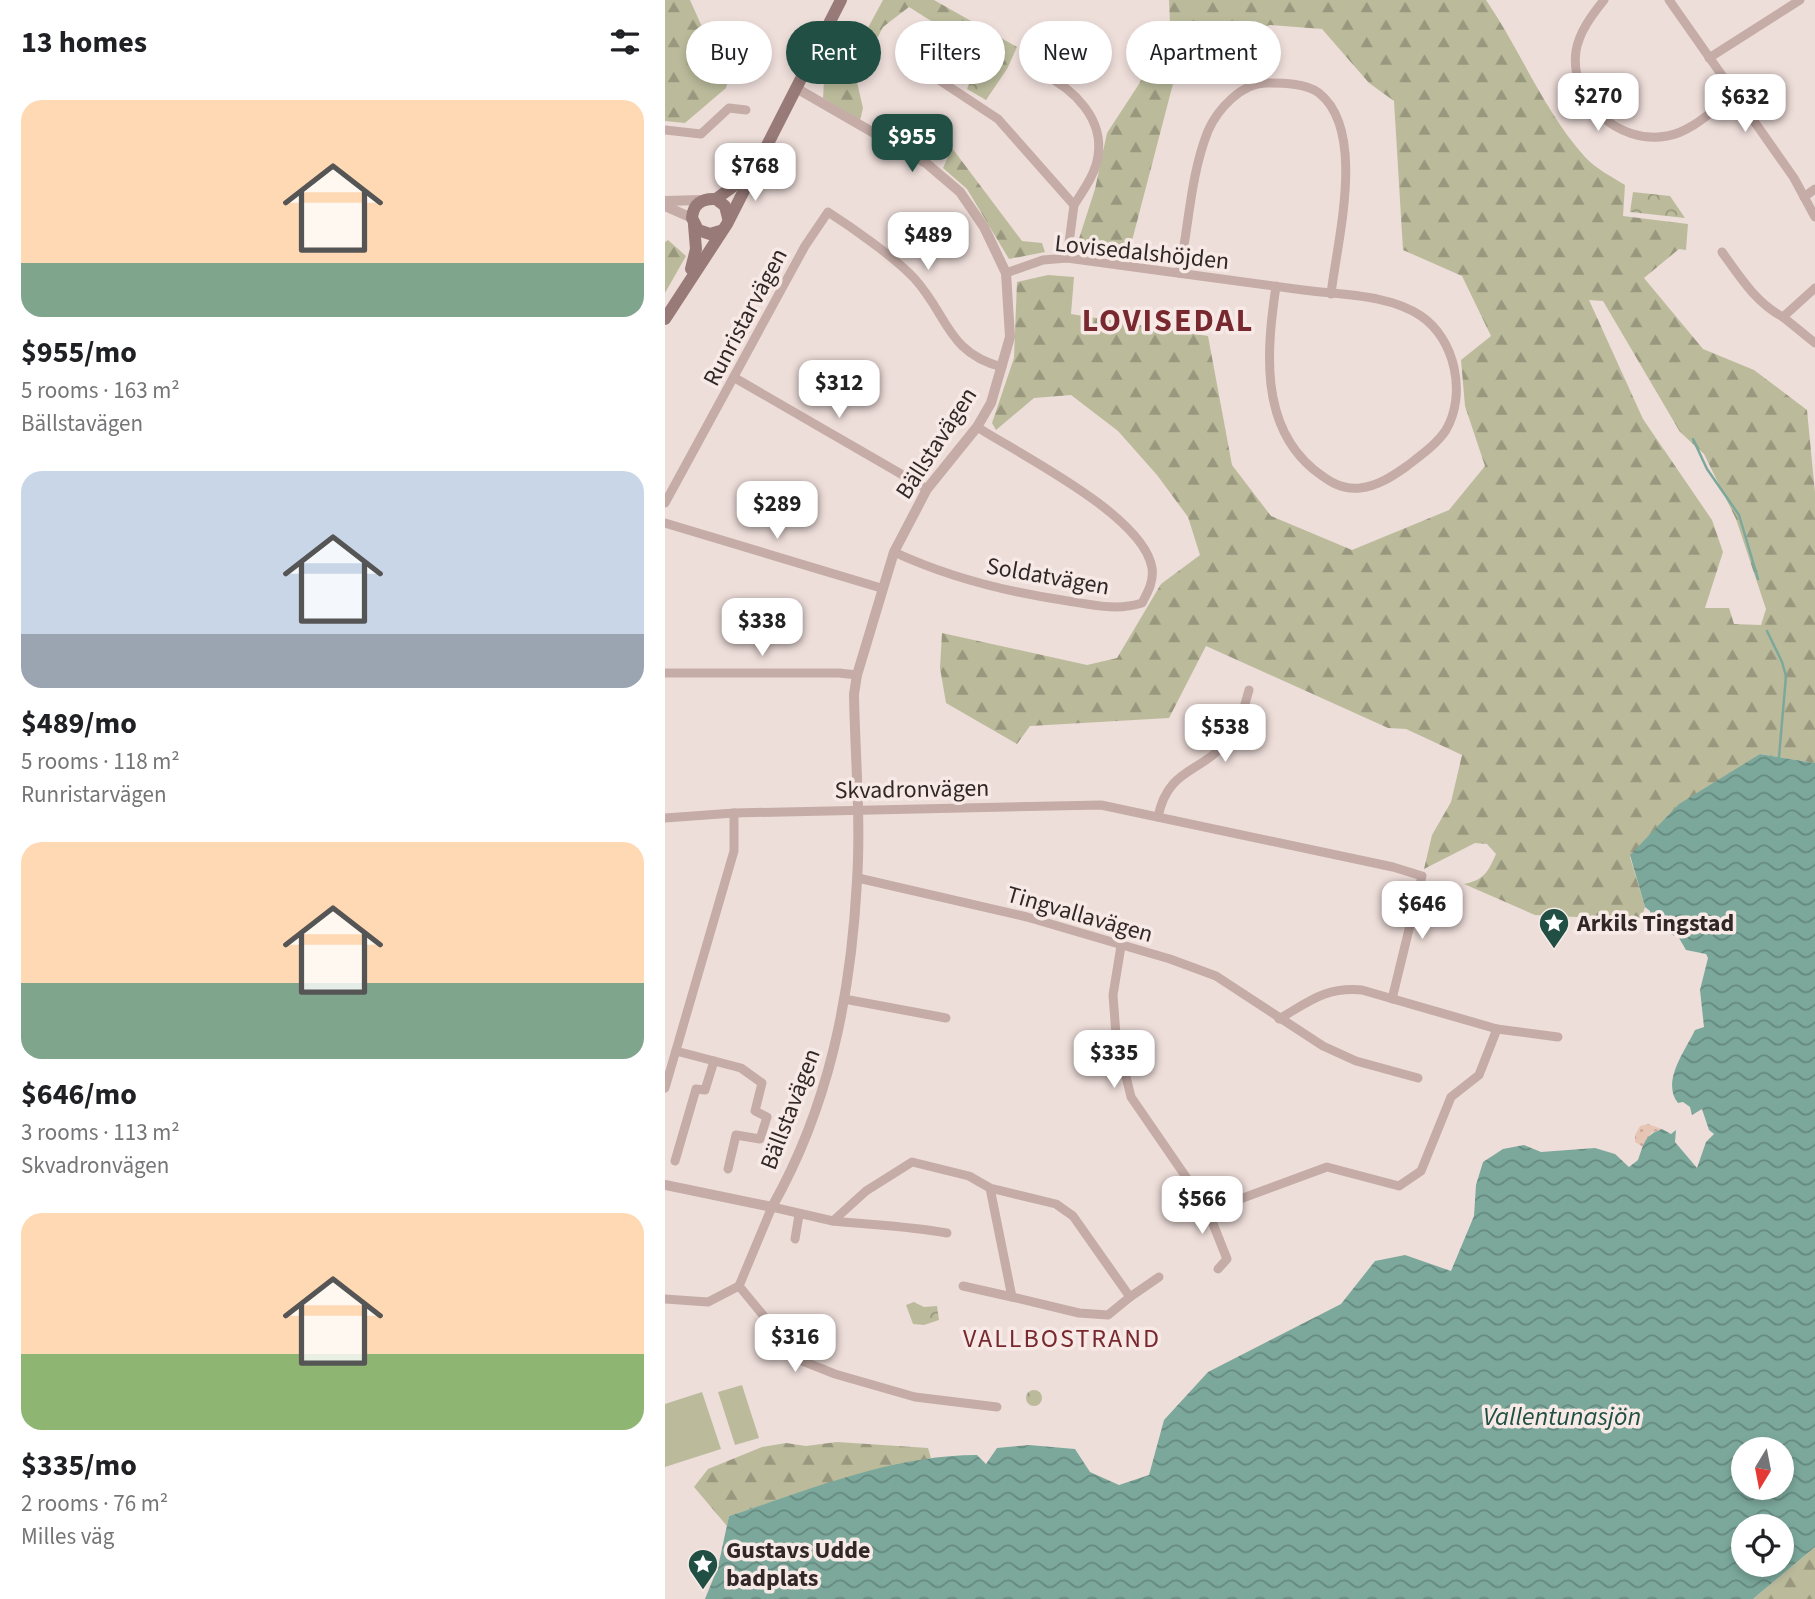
<!DOCTYPE html>
<html lang="en">
<head>
<meta charset="utf-8">
<style>
	:root { --surface:#fff; --page:#f6f6f6; --text:#202124; --muted:#757577; --accent:#214f44 }
	body { margin:0; font-family:"Source Sans 3",sans-serif; background:var(--page); color:var(--text); height:100vh; display:flex; flex-direction:column; font-size:26px; white-space:nowrap }
	* { box-sizing:border-box; margin:0 }
	p { font-size:23px; color:var(--muted) }
	.icon { flex:none; width:38px; height:38px; fill:none; stroke:currentColor; stroke-width:2; stroke-linecap:round; stroke-linejoin:round }
	.map { position:relative; flex:1; overflow:hidden }
	.panel { display:flex; flex-direction:column; background:var(--surface); width:665px }
	.panel>* { flex:none }
	.guide { position:absolute; left:21px; top:21px; width:665px; height:63px; display:flex; gap:14px }
	.needle { width:46px; rotate:190deg }
	.controls { position:absolute; left:1066px; top:1437px; display:grid; gap:14px }
	.controls a { display:grid; place-items:center; width:63px; height:63px; border-radius:50%; background:var(--surface); box-shadow:0 4px 10px #0003; font-size:35px }
	.price { position:absolute; translate:-50% -60px; padding:0 16px; border-radius:14px; background:#fff; color:#222; font-size:23px; line-height:46px; filter:drop-shadow(0 2px 4px #0008) }
	.price::after { content:''; position:absolute; left:50%; top:42px; width:21px; height:16px; margin-left:-10px; background:inherit; clip-path:polygon(0 0,100% 0,50% 100%) }
	.price.active { background:var(--accent); color:#fff }
	ul { padding:0; list-style:none }
	li { display:grid; align-content:center; gap:14px; height:371px; padding:0 21px }
	li span { display:grid; place-items:center; height:217px; border-radius:21px; color:#555 }
	li>.icon { margin-inline-start:auto }
	span .icon { width:126px; height:126px; fill:#fffc; stroke-width:1 }
	li b { font-size:30px }
	h2 { display:flex; justify-content:space-between; align-items:center; height:84px; padding:0 21px; font-size:30px }
	.tag { padding:0 24px; border-radius:32px; background:var(--surface); box-shadow:0 4px 10px #0003; font-size:24px; line-height:63px }
	.tag.active { background:var(--accent); color:#fff }
	main { display:flex; flex:1; min-height:0 }
	.map>svg:first-child { display:block }
	.grass { fill:#bbbb9c }
	.forest { fill:url(#forest-firs); fill-rule:evenodd }
	.sand { fill:url(#sand-dots) }
	.park { fill:url(#park-crowns) }
	.water { fill:url(#water-waves); fill-rule:evenodd }
	.lines { fill:none; stroke-linecap:round; stroke-linejoin:round }
	.stream { stroke:#7ca89c; stroke-width:2.5 }
	.minor { stroke:#c5aca7; stroke-width:9 }
	.tertiary { stroke:#c5aca7; stroke-width:10 }
	.secondary { stroke:#987b79; stroke-width:12 }
	.labels { text-anchor:middle; stroke-width:7; stroke-linejoin:round; paint-order:stroke }
	.street-label { font-size:24px; fill:#322727; stroke:#f7eae6 }
	.poi-label { font-size:24px; font-weight:bold; fill:#322727; stroke:#f7eae6; text-anchor:start }
	.neighbourhood-label { font-size:26px; letter-spacing:2px; fill:#78292f; stroke:#f7eae6 }
	.water-label { font-size:26px; font-style:italic; fill:#214f44; stroke:#f7eae6 }
	.district-label { font-size:32px; font-weight:bold; letter-spacing:2px; fill:#78292f; stroke:#f7eae6 }
</style>
</head>
<body>
<main>
<section class="panel">
<h2>13 homes<svg class="icon" aria-label="filters" viewBox="0 0 24 24"><path d="M4 7h16M4 17h16"/><circle cx="9" cy="7" r="2"/><circle cx="15" cy="17" r="2"/></svg></h2>
<ul>
<li><span style="background:linear-gradient(#ffd9b3 75%,#7fa58c 0)"><svg class="icon" aria-label="home" viewBox="0 0 24 24"><path d="M3 11l9-7 9 7M6 9v11h12V9"/></svg></span><div><b>$955/mo</b><p>5 rooms · 163 m²</p><p>Bällstavägen</p></div></li>
<li><span style="background:linear-gradient(#c9d6e8 75%,#9aa5b1 0)"><svg class="icon" aria-label="home" viewBox="0 0 24 24"><path d="M3 11l9-7 9 7M6 9v11h12V9"/></svg></span><div><b>$489/mo</b><p>5 rooms · 118 m²</p><p>Runristarvägen</p></div></li>
<li><span style="background:linear-gradient(#ffd9b3 65%,#7fa58c 0)"><svg class="icon" aria-label="home" viewBox="0 0 24 24"><path d="M3 11l9-7 9 7M6 9v11h12V9"/></svg></span><div><b>$646/mo</b><p>3 rooms · 113 m²</p><p>Skvadronvägen</p></div></li>
<li><span style="background:linear-gradient(#ffd9b3 65%,#8fb573 0)"><svg class="icon" aria-label="home" viewBox="0 0 24 24"><path d="M3 11l9-7 9 7M6 9v11h12V9"/></svg></span><div><b>$335/mo</b><p>2 rooms · 76 m²</p><p>Milles väg</p></div></li>
</ul>
</section>
<div class="map">
<svg width="1150" height="1599" viewBox="0 0 1150 1599">
	<defs>
		<pattern id="forest-firs" width="22" height="20" patternUnits="userSpaceOnUse" patternTransform="scale(1.75)"><rect width="22" height="20" fill="#bbbb9c"/><path d="M5 1l3.5 6h-7zM16 11l3.5 6h-7z" fill="#99987f"/></pattern>
		<pattern id="sand-dots" width="8" height="8" patternUnits="userSpaceOnUse" patternTransform="scale(1.75)"><rect width="8" height="8" fill="#e7c5b4"/><path d="M2 2h.1M6 6h.1" fill="none" stroke="#c7a99b" stroke-width="1.8" stroke-linecap="round"/></pattern>
		<pattern id="park-crowns" width="20" height="18" patternUnits="userSpaceOnUse" patternTransform="scale(1.75)"><rect width="20" height="18" fill="#bbbb9c"/><path d="M2 6a3 3 0 1 1 6 0M12 15a3 3 0 1 1 6 0" fill="none" stroke="#99987f"/></pattern>
		<pattern id="water-waves" width="16" height="10" patternUnits="userSpaceOnUse" patternTransform="scale(1.75)"><rect width="16" height="10" fill="#7ca89c"/><path d="M0 5q4-4 8 0t8 0" fill="none" stroke="#66897f"/></pattern>
	</defs>
	<rect width="100%" height="100%" fill="#eededa"/>
	<!-- grass -->
	<g class="grass">
		<path d="M77,1385L94,1438L70,1445L53,1392Z"/>
		<path d="M37,1392L56,1449L0,1467V1404Z"/>
	</g>
	<!-- forest -->
	<g class="forest">
		<path d="M0,0H25L42,38L69,61L61,88L20,123L0,121Z"/>
		<path d="M218,0H269L352,47L342,69L244,7L218,27L195,72L192,48Z"/>
		<path d="M504,0H821C856,51 878,110 920,157C930,168 947,177 960,185L958,216L1023,224L1021,250L1014,249L979,278L1038,349L1089,370L1142,410L1150,493V763L1095,754L965,857L980,907L976,920L870,915L799,884C819,880 823,872 831,854L822,844L810,843L759,869L767,835L786,802L797,755L741,729L723,728L541,646L504,718L365,726L352,744L281,703L275,668L277,633L422,665L452,658L496,584L535,555L523,517L492,475L453,431L406,395L369,398L331,430L327,423L349,358L352,282L383,275L409,277L406,314L543,336L567,465L606,516L687,550L784,510L820,466L800,406L796,360L826,336L797,276L738,250L729,101L704,83L657,29L605,25L557,38L509,80L462,260L411,248L430,189L442,133L474,84L505,24ZM924,300L938,301L1015,432L1039,454L1071,519L1101,609L1096,625L1069,624L1064,608H1040L1058,552L1047,520L978,419Z"/>
		<path d="M174,46L185,52L198,108L195,120L158,98L159,81Z"/>
		<path d="M287,148L357,241L377,243L380,252L344,259L302,189L278,168Z"/>
		<path d="M3,240L21,256L0,293V242Z"/>
		<path d="M172,1442L263,1448L266,1458L182,1478L64,1516L62,1526L29,1487L43,1469L97,1447L121,1443L141,1446Z"/>
		<path d="M1150,1547V1599H1088Z"/>
	</g>
	<!-- sand -->
	<path class="sand" d="M983,1124L997,1129L986,1133L978,1147L970,1142V1135L975,1126Z"/>
	<!-- park -->
	<g class="park">
		<path d="M317,53L342,69L321,100L302,89Z"/>
		<path d="M968,192L1005,196L1020,218L965,212Z"/>
		<path d="M249,1302L259,1307L272,1306L274,1320L259,1325L248,1324L241,1305Z"/>
		<circle cx="369" cy="1398" r="8"/>
	</g>
	<!-- water -->
	<path class="water" d="M1095,754L1150,763V1547L1088,1599H40L53,1567L64,1516C144,1490 227,1455 312,1455L321,1464L332,1448L364,1445L410,1449L425,1472L454,1485L484,1475L499,1420L543,1372L676,1304L710,1261L740,1255L786,1271L809,1216L811,1185L818,1162L838,1149L859,1145L876,1152L930,1148L950,1154L964,1167L973,1160C979,1144 979,1135 997,1129L1006,1134L1011,1130L1010,1142L1032,1168L1041,1142L1049,1134L1044,1130L1037,1109L1027,1115L1025,1107L1018,1102L1013,1103C996,1082 1020,1051 1030,1030L1039,1027L1035,990L1043,958L1041,954L1021,950L1014,938L985,924V911L980,907L965,855L1014,804ZM1078,1449H1116V1488H1078ZM1078,1526H1116V1564H1078Z"/>
	<g class="lines">
		<!-- stream -->
		<g class="stream">
			<path d="M1028,439L1042,469L1074,515L1093,579"/>
			<path d="M1102,631L1117,662L1121,676L1114,757"/>
		</g>
		<!-- minor -->
		<g class="minor">
			<path d="M939,0C927,15 914,32 911,51C904,100 953,145 1002,136C1027,132 1050,108 1070,94"/>
			<path d="M1004,0L1129,178L1150,217"/>
			<path d="M1044,58L1135,0"/>
			<path d="M251,74L271,78L333,119L409,205L402,258"/>
			<path d="M379,75C409,89 439,119 433,156C431,173 418,191 409,205"/>
			<path d="M0,130L36,134L64,108L81,110"/>
			<path d="M1139,197L1150,189"/>
			<path d="M1057,252C1075,277 1091,303 1118,317"/>
			<path d="M341,273L378,260L402,258C481,269 559,279 638,290C675,295 724,294 756,316C790,339 802,394 781,430C772,444 755,456 742,466C728,476 713,486 695,488C675,490 662,480 648,469C594,424 602,348 611,286"/>
			<path d="M514,273C524,227 525,176 543,131C552,110 577,82 602,83C617,83 641,83 654,93C702,131 672,241 666,294"/>
			<path d="M1150,288L1118,317L1150,343"/>
			<path d="M70,378L262,489"/>
			<path d="M0,503L140,246L163,212C188,228 229,257 249,278C283,315 282,353 337,367"/>
			<path d="M0,523L216,588"/>
			<path d="M229,552C285,578 341,592 403,601C428,605 452,611 477,603C483,592 489,581 487,568C479,516 356,455 312,427"/>
			<path d="M0,673H174L192,675"/>
			<path d="M493,817C503,767 536,774 563,740C575,726 579,707 584,690"/>
			<path d="M0,818L69,813L436,805L728,867L757,876L727,999"/>
			<path d="M193,878L362,917L505,959L551,976L658,1046L691,1061L753,1078"/>
			<path d="M456,946L448,995L451,1035L466,1097L541,1206L562,1259L553,1269"/>
			<path d="M179,999L281,1018"/>
			<path d="M614,1019C645,1001 660,987 697,990L832,1029L893,1037"/>
			<path d="M11,1051L76,1068L97,1083L90,1111L102,1117L95,1139L71,1135L63,1169"/>
			<path d="M0,1088L69,851V813"/>
			<path d="M10,1161L31,1089L40,1090L49,1061"/>
			<path d="M325,1188L347,1297L414,1313L443,1315L465,1297L408,1216L391,1204L325,1188L304,1176L247,1162L201,1191L168,1221L107,1207L74,1286L135,1360L170,1374L250,1397L332,1407"/>
			<path d="M541,1206L567,1202L662,1167L734,1186L756,1171L786,1097L814,1075L832,1029"/>
			<path d="M168,1221C207,1225 244,1226 282,1233"/>
			<path d="M130,1239L134,1215"/>
			<path d="M298,1286L347,1297"/>
			<path d="M465,1297L494,1277"/>
			<path d="M0,1299L43,1302L74,1286"/>
		</g>
		<!-- tertiary -->
		<g class="tertiary">
			<path d="M0,201L37,200"/>
			<path d="M0,206L27,218"/>
			<path d="M0,1185L107,1207C164,1106 186,996 192,881C196,819 190,756 189,694L192,675L229,552L262,489L312,427L326,403L345,337L341,273L319,227L295,192L261,163L131,88"/>
		</g>
		<!-- secondary -->
		<g class="secondary">
			<path d="M51,199L81,177"/>
			<path d="M55,231L45,234L33,230L27,218C28,204 37,198 51,199L60,206L63,218"/>
			<path d="M26,269L31,249L29,225"/>
			<path d="M0,319L62,224L176,0"/>
		</g>
	</g>
	<!-- icons -->
	<defs>
		<g id="sight-pin" transform="scale(1.575)"><path d="M0 17L-7.5 6A9.5 9.5 0 1 1 7.5 6Z" fill="#214f44" stroke="#f7eae6"/><path d="M0-6L1.8-2.2L6-1.7L2.9 1.2L3.7 5.4L0 3.3L-3.7 5.4L-2.9 1.2L-6-1.7L-1.8-2.2Z" fill="#fff"/></g>
	</defs>
	<g fill-rule="evenodd">
		<use href="#sight-pin" x="889" y="923"/>
		<use href="#sight-pin" x="38" y="1564"/>
	</g>
	<g class="labels">
		<!-- street labels -->
		<g class="street-label">
			<text transform="translate(477 252) rotate(6)" y="8">Lovisedalshöjden</text>
			<text transform="translate(80 317) rotate(-62)" y="8">Runristarvägen</text>
			<text transform="translate(271 443) rotate(-57)" y="8">Bällstavägen</text>
			<text transform="translate(383 576) rotate(10)" y="8">Soldatvägen</text>
			<text transform="translate(247 789) rotate(-1)" y="8">Skvadronvägen</text>
			<text transform="translate(415 914) rotate(16)" y="8">Tingvallavägen</text>
			<text transform="translate(125 1109) rotate(-69)" y="8">Bällstavägen</text>
		</g>
		<!-- poi labels -->
		<g class="poi-label">
			<text x="912" y="931">Arkils Tingstad</text>
			<text x="61" y="1558">Gustavs Udde<tspan x="61" dy="28">badplats</tspan></text>
		</g>
		<!-- neighbourhood labels -->
		<g class="neighbourhood-label">
			<text x="397" y="1347">VALLBOSTRAND</text>
		</g>
		<!-- water labels -->
		<g class="water-label">
			<text x="897" y="1425">Vallentunasjön</text>
		</g>
		<!-- district labels -->
		<g class="district-label">
			<text x="503" y="331">LOVISEDAL</text>
		</g>
	</g>
</svg>
<div class="controls">
<a><svg class="needle" viewBox="-14 -14 28 28"><path d="M0-13l5 13h-10z" fill="#e53935"/><path d="M0 13l5-13h-10z" fill="#757577"/></svg></a>
<a><svg class="icon" aria-label="locate" viewBox="0 0 24 24"><circle cx="12" cy="12" r="6"/><path d="M12 2v4M12 18v4M2 12h4M18 12h4"/></svg></a>
</div>
<b class="price" style="left:933px;top:133px">$270</b>
<b class="price" style="left:1080px;top:134px">$632</b>
<b class="price active" style="left:247px;top:174px">$955</b>
<b class="price" style="left:90px;top:203px">$768</b>
<b class="price" style="left:263px;top:272px">$489</b>
<b class="price" style="left:174px;top:420px">$312</b>
<b class="price" style="left:112px;top:541px">$289</b>
<b class="price" style="left:97px;top:658px">$338</b>
<b class="price" style="left:560px;top:764px">$538</b>
<b class="price" style="left:757px;top:941px">$646</b>
<b class="price" style="left:449px;top:1090px">$335</b>
<b class="price" style="left:537px;top:1236px">$566</b>
<b class="price" style="left:130px;top:1374px">$316</b>
<div class="guide">
<a class="tag">Buy</a>
<a class="tag active">Rent</a>
<a class="tag">Filters</a>
<a class="tag">New</a>
<a class="tag">Apartment</a>
</div>
</div>
</main>
</body>
</html>
